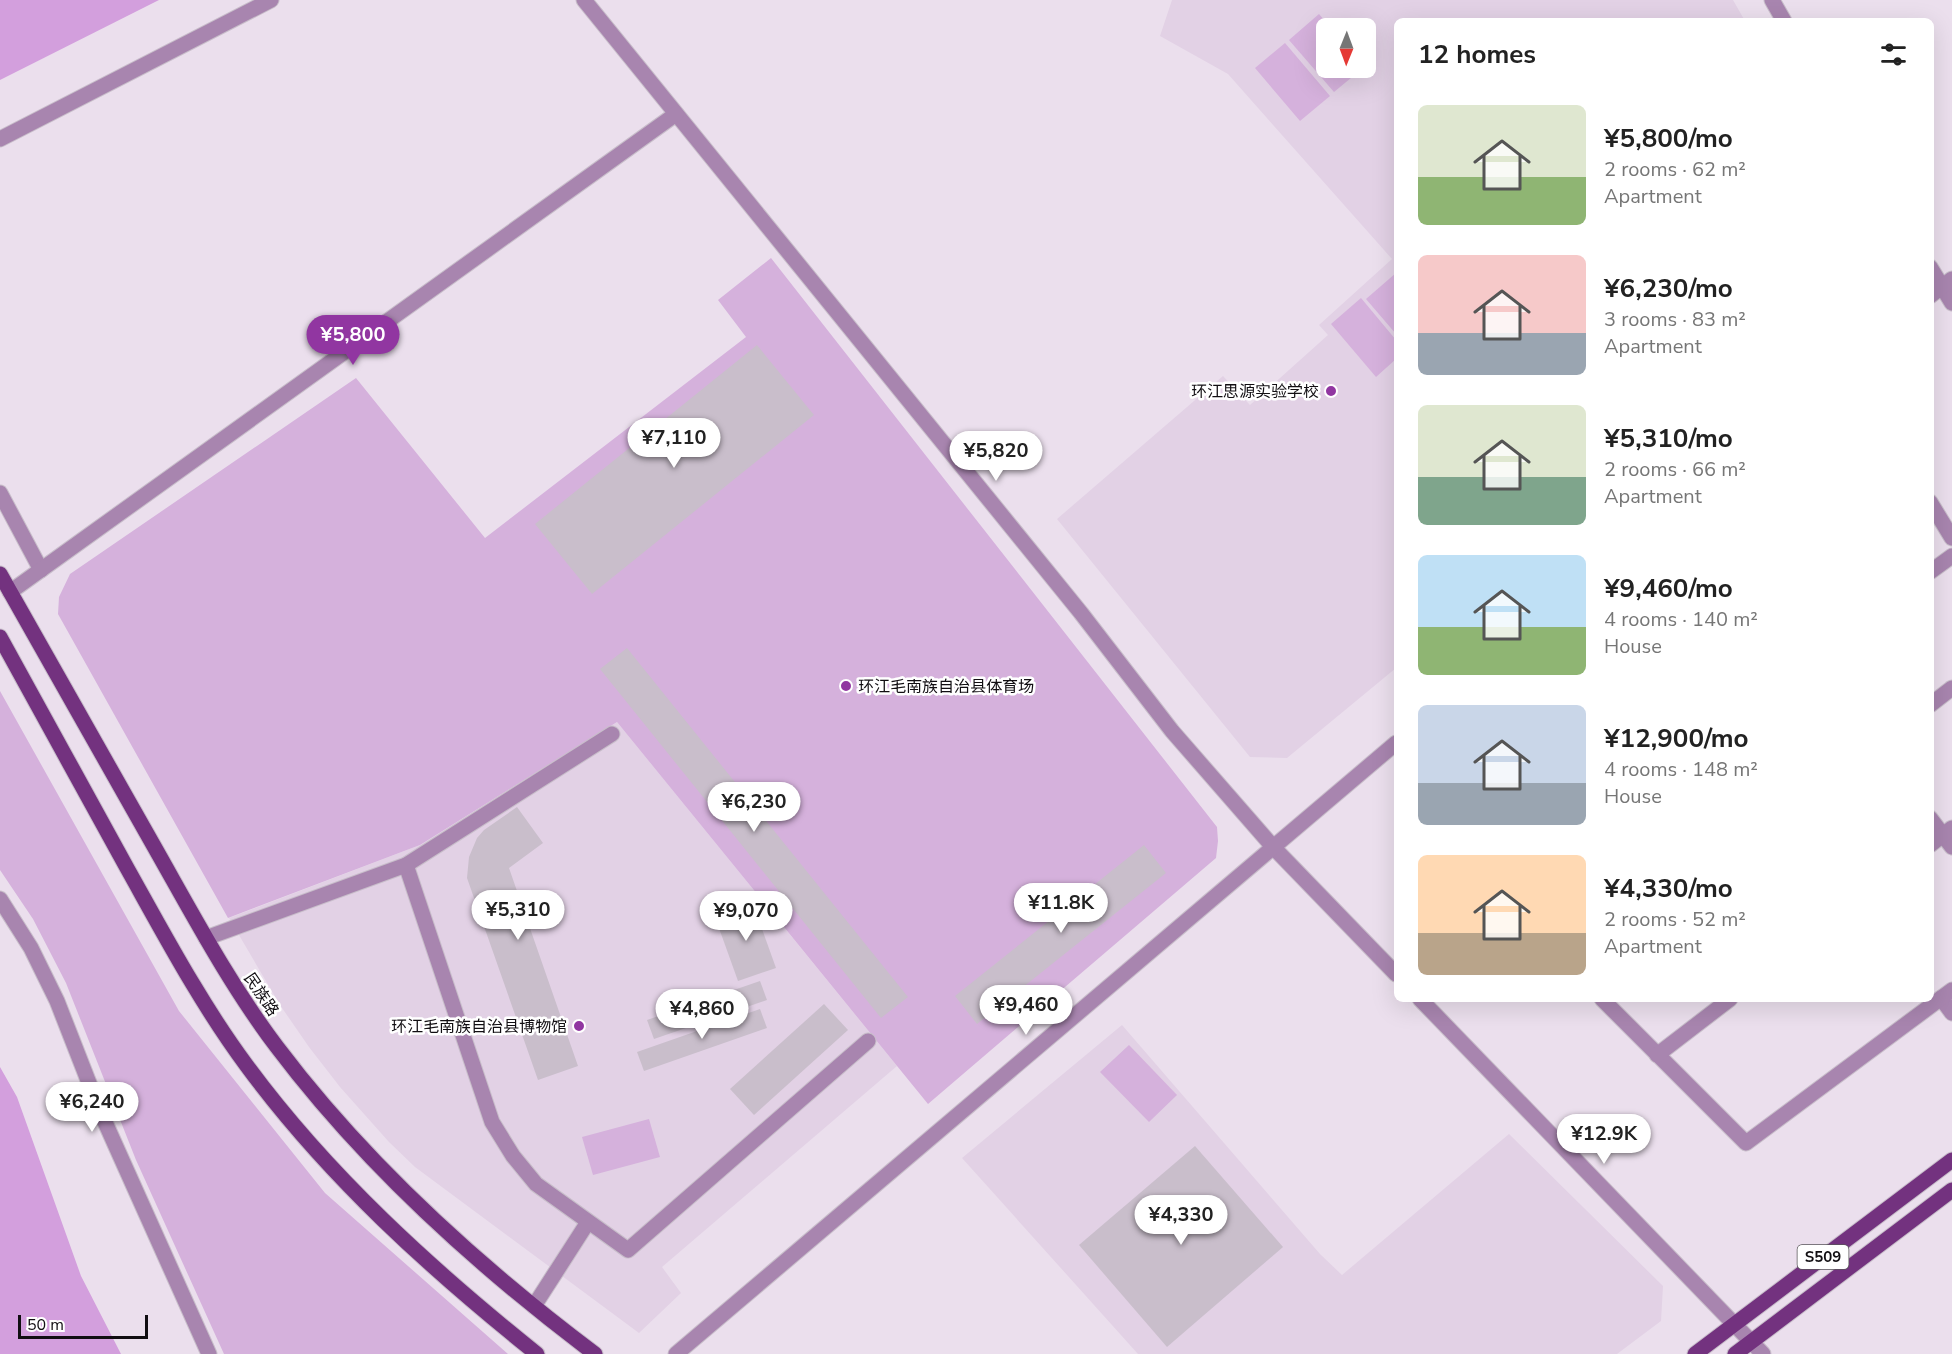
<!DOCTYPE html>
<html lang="en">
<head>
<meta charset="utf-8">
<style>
	:root { --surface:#fff; --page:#f6f6f6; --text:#222; --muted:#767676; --accent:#9136a1 }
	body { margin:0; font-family:"Nunito Sans","Noto Sans SC",sans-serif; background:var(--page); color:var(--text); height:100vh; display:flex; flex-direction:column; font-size:22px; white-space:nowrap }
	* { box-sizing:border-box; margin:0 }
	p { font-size:20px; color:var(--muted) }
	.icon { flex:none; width:33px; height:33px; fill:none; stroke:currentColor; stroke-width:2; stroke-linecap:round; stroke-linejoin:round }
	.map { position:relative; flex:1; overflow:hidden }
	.details { position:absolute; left:1394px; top:18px; width:540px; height:984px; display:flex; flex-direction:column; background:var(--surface); border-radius:9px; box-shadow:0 6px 24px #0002 }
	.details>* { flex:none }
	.needle { width:39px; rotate:181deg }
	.buttons { position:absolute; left:1316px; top:18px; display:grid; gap:12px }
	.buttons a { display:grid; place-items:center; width:60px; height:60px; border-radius:9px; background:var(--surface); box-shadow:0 6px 24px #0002; font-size:30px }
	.scale { position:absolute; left:18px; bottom:15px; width:130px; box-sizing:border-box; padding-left:6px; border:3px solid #110e12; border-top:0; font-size:16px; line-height:21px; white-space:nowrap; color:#110e12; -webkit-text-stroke:4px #fff; paint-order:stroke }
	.price { position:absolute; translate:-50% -51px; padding:0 14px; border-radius:21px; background:#fff; color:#222; font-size:20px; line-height:39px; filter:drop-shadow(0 2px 3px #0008) }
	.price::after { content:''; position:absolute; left:50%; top:36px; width:18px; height:14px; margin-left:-9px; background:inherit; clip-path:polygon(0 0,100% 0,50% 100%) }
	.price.selected { background:var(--accent); color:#fff }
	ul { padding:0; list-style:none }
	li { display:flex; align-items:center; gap:18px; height:150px; padding:0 24px }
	li span { display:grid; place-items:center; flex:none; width:168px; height:120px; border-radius:9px; color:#555 }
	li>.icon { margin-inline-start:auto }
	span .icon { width:72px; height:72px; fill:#fffc; stroke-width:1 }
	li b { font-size:26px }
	h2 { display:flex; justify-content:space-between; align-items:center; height:72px; padding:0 24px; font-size:26px }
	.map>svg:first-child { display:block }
	.built { fill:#e2d1e5; fill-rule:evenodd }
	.green { fill:#d5b1dc }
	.water { fill:#d39fdd }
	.building { fill:#c9becb }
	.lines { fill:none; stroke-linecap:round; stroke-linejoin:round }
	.minor-casing { stroke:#c8beca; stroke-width:17 }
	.major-casing { stroke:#c8beca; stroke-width:17 }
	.minor { stroke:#a885af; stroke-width:15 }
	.major { stroke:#73327f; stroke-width:15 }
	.poi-dot { fill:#9136a1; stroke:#fff; stroke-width:2 }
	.labels { text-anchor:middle; stroke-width:5; stroke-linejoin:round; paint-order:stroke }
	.shield { fill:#fff; stroke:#585659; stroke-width:1.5 }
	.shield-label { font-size:15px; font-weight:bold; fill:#110e12 }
	.poi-label { font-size:16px; fill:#110e12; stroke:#fff; text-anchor:end }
	.street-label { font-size:16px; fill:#110e12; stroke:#fff }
</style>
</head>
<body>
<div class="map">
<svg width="1952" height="1354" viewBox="0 0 1952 1354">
	<rect width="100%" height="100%" fill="#ebdfed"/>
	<!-- built -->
	<g class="built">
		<path d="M1172,0H1733L1745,21H1396V668L1287,758L1250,757L1057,519L1223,376L1250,405L1328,335L1319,325L1392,259L1228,74L1160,36ZM1326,28H1365V68H1326Z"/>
		<path d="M617,722L897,1066L662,1267L681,1293L639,1333L415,1167L389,1142L340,1087L309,1047L280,1005L229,918L420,845Z"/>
		<path d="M1122,1025L1320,1254L1342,1275L1509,1134L1663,1286L1661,1321L1617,1354H1138L962,1158Z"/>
	</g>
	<!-- green -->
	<g class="green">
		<path d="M1319,14L1331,28H1326V68H1363L1334,92L1289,40Z"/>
		<path d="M1285,43L1330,96L1300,121L1255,68Z"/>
		<path d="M771,258L1217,827L1218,841L1216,858L928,1104L617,722L420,845L228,918L58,614L59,597L70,574L356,378L485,538L746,337L718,300Z"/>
		<path d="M1396,273V334L1366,299Z"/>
		<path d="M1361,298L1396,340V359L1376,377L1331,324Z"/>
		<path d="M0,691L179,1011L325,1193L508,1354H224L136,1160L66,983L33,919L0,870Z"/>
		<path d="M1129,1045L1177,1095L1149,1122L1100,1072Z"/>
		<path d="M649,1119L660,1157L593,1175L582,1137Z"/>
	</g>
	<!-- water -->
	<g class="water">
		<path d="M0,0H159L0,80Z"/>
		<path d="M0,1067L17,1097L81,1276L121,1354H0Z"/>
	</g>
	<!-- building -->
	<g class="building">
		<path d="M757,345L814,415L592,594L535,524Z"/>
		<path d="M627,648L908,997L881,1018L600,669Z"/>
		<path d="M517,807L543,843L509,868L578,1066L538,1080L467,878L469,857L477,838L484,830Z"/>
		<path d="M1144,845L1166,873L977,1024L955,996Z"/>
		<path d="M753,904L776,968L738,981L715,917Z"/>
		<path d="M760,981L767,1000L654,1039L647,1020Z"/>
		<path d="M824,1004L848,1030L754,1115L730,1089Z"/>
		<path d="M760,1009L767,1028L644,1071L637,1052Z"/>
		<path d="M1195,1146L1283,1247L1167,1347L1079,1245Z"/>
	</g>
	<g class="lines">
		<!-- minor casing -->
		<g class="minor-casing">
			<g id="minor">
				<path d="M584,0L1081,613L1172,731L1274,848L1396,974"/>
				<path d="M1772,0L1784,21"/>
				<path d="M0,139L271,0"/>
				<path d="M1930,267L1952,303"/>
				<path d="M1930,296L1952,279"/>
				<path d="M0,493L41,570"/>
				<path d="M1930,502L1952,538"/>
				<path d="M1930,572L1952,556"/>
				<path d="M10,592L676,114"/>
				<path d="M1930,705L1952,688"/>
				<path d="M1930,818L1952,847"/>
				<path d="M1930,845L1952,828"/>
				<path d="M406,865L492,1122L513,1156L536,1184L628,1250L868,1041"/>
				<path d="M0,899L31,948L57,1001L100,1111L209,1354"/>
				<path d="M206,938L406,865L612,734"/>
				<path d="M1941,998L1952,1013"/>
				<path d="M1420,999L1763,1354"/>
				<path d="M1602,999L1746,1143L1952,990"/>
				<path d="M1657,1055L1730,999"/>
				<path d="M534,1306L588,1222"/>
				<path d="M676,1354L1396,743"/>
			</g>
		</g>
		<!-- major casing -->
		<g class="major-casing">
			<g id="major">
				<path d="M0,574C52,665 103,757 155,848C193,915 230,985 277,1047C366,1165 478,1266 595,1354"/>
				<path d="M0,637C42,714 85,791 127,868C165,936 201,1004 247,1066C328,1176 432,1270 537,1354"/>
				<path d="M1695,1354L1952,1160"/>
				<path d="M1735,1354L1952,1190"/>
			</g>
		</g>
		<!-- minor -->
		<use href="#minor" class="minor"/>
		<!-- major -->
		<use href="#major" class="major"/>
	</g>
	<!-- markers -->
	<g class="poi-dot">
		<circle cx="1331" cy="391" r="6"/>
		<circle cx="846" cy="686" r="6"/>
		<circle cx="579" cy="1026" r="6"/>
	</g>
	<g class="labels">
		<!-- shield labels -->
		<rect class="shield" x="1797.5" y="1245" width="51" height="24" rx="4.5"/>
		<g class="shield-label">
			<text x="1823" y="1262">S509</text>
		</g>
		<!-- poi labels -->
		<g class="poi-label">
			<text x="1319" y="397">环江思源实验学校</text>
			<text x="858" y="692" text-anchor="start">环江毛南族自治县体育场</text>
			<text x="567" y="1032">环江毛南族自治县博物馆</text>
		</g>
		<!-- street labels -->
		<g class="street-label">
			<text transform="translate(262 994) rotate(56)" y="6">民族路</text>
		</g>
	</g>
</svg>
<div class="buttons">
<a><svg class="needle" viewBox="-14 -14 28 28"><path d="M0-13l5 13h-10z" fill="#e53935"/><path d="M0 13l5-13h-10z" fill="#767676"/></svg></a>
</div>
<div class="scale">50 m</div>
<b class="price selected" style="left:353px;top:366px">¥5,800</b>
<b class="price" style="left:674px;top:469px">¥7,110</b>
<b class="price" style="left:996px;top:482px">¥5,820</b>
<b class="price" style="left:754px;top:833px">¥6,230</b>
<b class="price" style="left:1061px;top:934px">¥11.8K</b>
<b class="price" style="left:518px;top:941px">¥5,310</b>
<b class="price" style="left:746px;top:942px">¥9,070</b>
<b class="price" style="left:1026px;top:1036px">¥9,460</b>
<b class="price" style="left:702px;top:1040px">¥4,860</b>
<b class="price" style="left:92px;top:1133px">¥6,240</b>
<b class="price" style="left:1604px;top:1165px">¥12.9K</b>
<b class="price" style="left:1181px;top:1246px">¥4,330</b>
<section class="details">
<h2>12 homes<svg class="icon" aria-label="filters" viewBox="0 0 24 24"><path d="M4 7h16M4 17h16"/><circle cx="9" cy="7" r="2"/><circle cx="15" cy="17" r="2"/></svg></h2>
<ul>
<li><span style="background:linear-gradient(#dfe7d0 60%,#8fb573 0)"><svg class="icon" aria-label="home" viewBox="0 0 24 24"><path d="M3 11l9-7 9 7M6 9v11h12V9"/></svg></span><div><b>¥5,800/mo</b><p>2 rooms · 62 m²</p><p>Apartment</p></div></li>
<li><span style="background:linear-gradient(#f6c9c9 65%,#9aa5b1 0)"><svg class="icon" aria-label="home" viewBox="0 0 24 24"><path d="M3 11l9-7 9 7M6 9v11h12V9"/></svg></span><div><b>¥6,230/mo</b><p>3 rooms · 83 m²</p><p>Apartment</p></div></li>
<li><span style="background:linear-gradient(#dfe7d0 60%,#7fa58c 0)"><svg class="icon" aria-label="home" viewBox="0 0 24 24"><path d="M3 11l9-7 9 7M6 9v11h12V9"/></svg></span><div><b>¥5,310/mo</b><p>2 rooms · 66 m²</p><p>Apartment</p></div></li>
<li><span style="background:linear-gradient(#bfe0f5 60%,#8fb573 0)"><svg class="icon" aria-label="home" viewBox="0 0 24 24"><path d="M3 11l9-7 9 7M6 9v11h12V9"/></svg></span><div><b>¥9,460/mo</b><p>4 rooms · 140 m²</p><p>House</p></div></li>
<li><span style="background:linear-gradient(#c9d6e8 65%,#9aa5b1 0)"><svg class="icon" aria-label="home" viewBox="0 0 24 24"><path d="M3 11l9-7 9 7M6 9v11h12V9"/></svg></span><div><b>¥12,900/mo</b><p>4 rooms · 148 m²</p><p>House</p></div></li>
<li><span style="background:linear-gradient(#ffd9b3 65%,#b9a48a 0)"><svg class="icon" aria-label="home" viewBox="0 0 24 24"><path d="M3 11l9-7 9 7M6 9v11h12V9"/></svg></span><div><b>¥4,330/mo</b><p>2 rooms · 52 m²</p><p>Apartment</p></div></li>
</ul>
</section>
</div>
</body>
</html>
